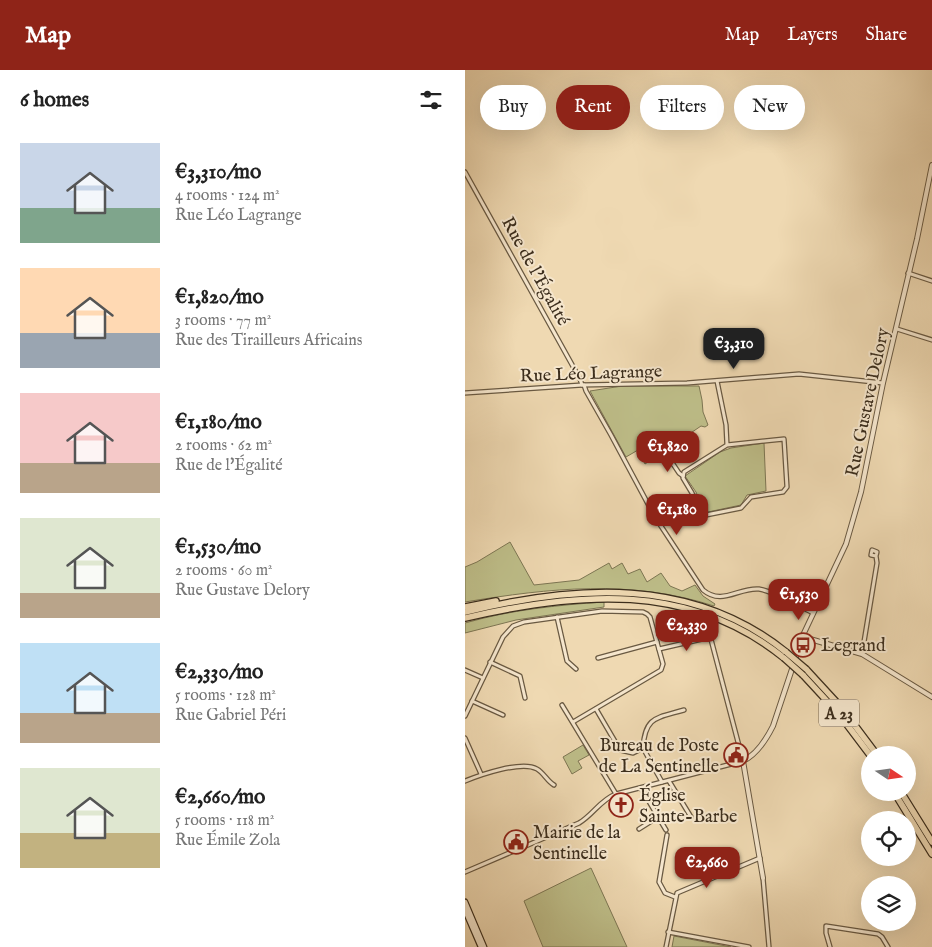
<!DOCTYPE html>
<html lang="en">
<head>
<meta charset="utf-8">
<style>
	:root { --surface:#fff; --page:#f6f6f6; --text:#222; --muted:#767676; --accent:#8f2418 }
	body { margin:0; font-family:"IM FELL English",serif; background:var(--page); color:var(--text); height:100vh; display:flex; flex-direction:column; font-size:19px; white-space:nowrap }
	* { box-sizing:border-box; margin:0 }
	p { font-size:16px; color:var(--muted) }
	.icon { flex:none; width:28px; height:28px; fill:none; stroke:currentColor; stroke-width:2; stroke-linecap:round; stroke-linejoin:round }
	.map { position:relative; flex:1; overflow:hidden }
	.panel { display:flex; flex-direction:column; background:var(--surface); width:465px }
	.panel>* { flex:none }
	.hud { position:absolute; left:15px; top:15px; width:376px; height:45px; display:flex; gap:10px }
	.needle { width:32px; rotate:103deg }
	.fabs { position:absolute; left:396px; top:676px; display:grid; gap:10px }
	.fabs a { display:grid; place-items:center; width:55px; height:55px; border-radius:50%; background:var(--surface); box-shadow:0 5px 20px #0002; font-size:25px }
	.price { position:absolute; translate:-50% -42px; padding:0 11px; border-radius:10px; background:var(--accent); color:#fff; font-size:16px; line-height:32px; filter:drop-shadow(0 1px 2px #0008) }
	.price::after { content:''; position:absolute; left:50%; top:30px; width:15px; height:11px; margin-left:-8px; background:inherit; clip-path:polygon(0 0,100% 0,50% 100%) }
	.price.current { background:#222; color:#fff }
	ul { padding:0; list-style:none }
	li { display:flex; align-items:center; gap:15px; height:125px; padding:0 20px }
	li span { display:grid; place-items:center; flex:none; width:140px; height:100px; border-radius:0px; color:#555 }
	li>.icon { margin-inline-start:auto }
	span .icon { width:60px; height:60px; fill:#fffc; stroke-width:1 }
	li b { font-size:21px }
	h2 { display:flex; justify-content:space-between; align-items:center; height:60px; padding:0 20px; font-size:21px }
	.tag { padding:0 18px; border-radius:22px; background:var(--surface); box-shadow:0 5px 20px #0002; font-size:18px; line-height:45px }
	.tag.current { background:var(--accent); color:#fff }
	header { display:flex; align-items:center; gap:30px; box-sizing:border-box; height:70px; padding:0 25px; background:var(--accent); color:#fff }
	header strong { font-size:24px }
	nav { display:flex; gap:28px; margin-inline-start:auto; font-size:18px }
	main { display:flex; flex:1; min-height:0 }
	.map>svg:first-child { display:block }
	.green { fill:#bebe89; stroke:#7d7653 }
	.lines { fill:none; stroke-linecap:round; stroke-linejoin:round }
	.minor-casing { stroke:#695942; stroke-width:5.5 }
	.tertiary-casing { stroke:#695942; stroke-width:6 }
	.secondary-casing { stroke:#3c2e1d; stroke-width:7 }
	.motorway-casing { stroke:#3c2e1d; stroke-width:8 }
	.minor { stroke:#f5e6cd; stroke-width:3 }
	.tertiary { stroke:#f5e6cd; stroke-width:4 }
	.secondary { stroke:#f5e6cd; stroke-width:4.5 }
	.motorway { stroke:#efd9b2; stroke-width:5.5 }
	.motorway-bridge-casing { stroke:#3c2e1d; stroke-width:8; stroke-linecap:butt }
	.motorway-bridge { stroke:#efd9b2; stroke-width:5.5 }
	.labels { text-anchor:middle; stroke-width:4; stroke-linejoin:round; paint-order:stroke }
	.shield { fill:#f5e6cd; stroke:#746552; stroke-width:1 }
	.shield-label { font-size:16px; font-weight:bold; fill:#3c2e1d }
	.street-label { font-size:18px; fill:#3c2e1d; stroke:#f5e6cd }
	.poi-label { font-size:18px; fill:#3c2e1d; stroke:#f5e6cd; text-anchor:start }
</style>
</head>
<body>
<header>
<strong>Map</strong>
<nav><a>Map</a><a>Layers</a><a>Share</a></nav>
</header>
<main>
<section class="panel">
<h2>6 homes<svg class="icon" aria-label="filters" viewBox="0 0 24 24"><path d="M4 7h16M4 17h16"/><circle cx="9" cy="7" r="2"/><circle cx="15" cy="17" r="2"/></svg></h2>
<ul>
<li><span style="background:linear-gradient(#c9d6e8 65%,#7fa58c 0)"><svg class="icon" aria-label="home" viewBox="0 0 24 24"><path d="M3 11l9-7 9 7M6 9v11h12V9"/></svg></span><div><b>€3,310/mo</b><p>4 rooms · 124 m²</p><p>Rue Léo Lagrange</p></div></li>
<li><span style="background:linear-gradient(#ffd9b3 65%,#9aa5b1 0)"><svg class="icon" aria-label="home" viewBox="0 0 24 24"><path d="M3 11l9-7 9 7M6 9v11h12V9"/></svg></span><div><b>€1,820/mo</b><p>3 rooms · 77 m²</p><p>Rue des Tirailleurs Africains</p></div></li>
<li><span style="background:linear-gradient(#f6c9c9 70%,#b9a48a 0)"><svg class="icon" aria-label="home" viewBox="0 0 24 24"><path d="M3 11l9-7 9 7M6 9v11h12V9"/></svg></span><div><b>€1,180/mo</b><p>2 rooms · 62 m²</p><p>Rue de l'Égalité</p></div></li>
<li><span style="background:linear-gradient(#dfe7d0 75%,#b9a48a 0)"><svg class="icon" aria-label="home" viewBox="0 0 24 24"><path d="M3 11l9-7 9 7M6 9v11h12V9"/></svg></span><div><b>€1,530/mo</b><p>2 rooms · 60 m²</p><p>Rue Gustave Delory</p></div></li>
<li><span style="background:linear-gradient(#bfe0f5 70%,#b9a48a 0)"><svg class="icon" aria-label="home" viewBox="0 0 24 24"><path d="M3 11l9-7 9 7M6 9v11h12V9"/></svg></span><div><b>€2,330/mo</b><p>5 rooms · 128 m²</p><p>Rue Gabriel Péri</p></div></li>
<li><span style="background:linear-gradient(#dfe7d0 65%,#c2b280 0)"><svg class="icon" aria-label="home" viewBox="0 0 24 24"><path d="M3 11l9-7 9 7M6 9v11h12V9"/></svg></span><div><b>€2,660/mo</b><p>5 rooms · 118 m²</p><p>Rue Émile Zola</p></div></li>
</ul>
</section>
<div class="map">
<svg width="467" height="877" viewBox="0 0 467 877">
	<rect width="100%" height="100%" fill="#efd9b2"/>
	<filter id="stains"><feTurbulence type="fractalNoise" baseFrequency=".004" numOctaves="4"/><feColorMatrix values="0 0 0 0 .2 0 0 0 0 .09 0 0 0 0 .02 0 0 0 .5 -.17"/></filter>
	<radialGradient id="worn" r=".72"><stop offset=".6" stop-color="#630" stop-opacity="0"/><stop offset="1" stop-color="#630" stop-opacity=".3"/></radialGradient>
	<!-- green -->
	<g class="green">
		<path d="M157,316H234L237,330L238,342L243,355L240,357L236,356L180,394L173,380L161,387L125,321Z"/>
		<path d="M299,373L301,421L282,425L276,435L243,442L239,441L231,422L220,406L255,382L266,378Z"/>
		<path d="M45,472L69,515L114,510L144,493L147,499L157,493L163,504L175,499L182,512L196,503L205,516L217,521L230,515L238,526L250,534L249,536C166,509 85,518 0,532V497L12,492Z"/>
		<path d="M139,532V537L51,550L0,563V553C45,540 93,535 139,532Z"/>
		<path d="M118,675L124,685L113,691L117,698L107,704L98,687Z"/>
		<path d="M126,798L162,877H78L59,831Z"/>
		<path d="M209,866L266,877H207Z"/>
	</g>
	<g class="lines">
		<!-- minor casing -->
		<g class="minor-casing">
			<g id="minor">
				<path d="M0,102L115,309L117,315"/>
				<path d="M443,203L467,211"/>
				<path d="M432,259L467,270"/>
				<path d="M252,311L261,355L262,375L319,369L322,417L318,422L286,427L276,438L241,445L237,443L230,431L227,423L218,408L219,402L262,375"/>
				<path d="M119,315L121,321L146,365L190,447L238,520C257,536 274,517 294,519C308,521 334,536 348,543"/>
				<path d="M0,323L117,315L222,313L334,304L418,313"/>
				<path d="M202,385L214,403L218,406"/>
				<path d="M190,447L229,426"/>
				<path d="M92,547L102,591L111,599"/>
				<path d="M194,579L246,567"/>
				<path d="M397,584L412,493L411,486L412,482L407,480L406,485L411,486"/>
				<path d="M133,588L192,572"/>
				<path d="M25,592L55,606L60,628"/>
				<path d="M0,600L18,608"/>
				<path d="M7,631L38,645"/>
				<path d="M97,635L151,724"/>
				<path d="M131,639L155,680L168,683L178,678"/>
				<path d="M0,646L38,567L48,556L59,552L137,541L178,542L182,544L185,547L198,594L196,600L108,652"/>
				<path d="M0,668L16,704"/>
				<path d="M0,711C15,705 57,690 72,699C79,703 82,711 89,715"/>
				<path d="M204,711L226,747"/>
				<path d="M197,712L178,678C180,646 192,648 219,640"/>
				<path d="M176,718L201,760"/>
				<path d="M174,759L193,747"/>
				<path d="M202,765L194,812L200,823L210,827"/>
				<path d="M0,802L114,753C128,745 135,730 151,724L278,691L243,558"/>
				<path d="M298,808L304,877"/>
				<path d="M203,862L284,877"/>
				<path d="M201,877L212,823L295,788"/>
				<path d="M365,877L361,863V856L413,864L417,867L423,877"/>
			</g>
		</g>
		<!-- tertiary casing -->
		<g class="tertiary-casing">
			<g id="tertiary">
				<path d="M338,567L397,584L467,627"/>
				<path d="M298,808L278,691C291,685 302,668 308,656L339,563L381,474L396,422L418,313L452,169L467,95"/>
			</g>
		</g>
		<!-- secondary casing -->
		<g class="secondary-casing">
			<g id="secondary">
				<path d="M0,832L19,877"/>
				<path d="M0,840L16,877"/>
			</g>
		</g>
		<!-- motorway casing -->
		<g class="motorway-casing">
			<g id="motorway">
				<path d="M0,537L31,531"/>
				<path d="M0,542C110,515 227,506 321,582"/>
				<path d="M0,548C111,522 224,511 319,588"/>
				<path d="M341,599L376,637L412,685"/>
				<path d="M338,605L374,644L405,685"/>
				<path d="M429,722L467,784"/>
				<path d="M436,722L467,772"/>
			</g>
		</g>
		<!-- minor -->
		<use href="#minor" class="minor"/>
		<!-- tertiary -->
		<use href="#tertiary" class="tertiary"/>
		<!-- secondary -->
		<use href="#secondary" class="secondary"/>
		<!-- motorway -->
		<use href="#motorway" class="motorway"/>
		<!-- motorway-bridge casing -->
		<g class="motorway-bridge-casing">
			<g id="motorway-bridge">
				<path d="M321,582L341,599"/>
				<path d="M319,588L338,605"/>
			</g>
		</g>
		<!-- motorway-bridge -->
		<use href="#motorway-bridge" class="motorway-bridge"/>
	</g>
	<!-- icons -->
	<defs>
		<g id="bus-ring" transform="scale(1.25)"><circle r="9.5" fill="#f5e6cd" stroke="#8f2418" stroke-width="1.5"/><path d="M-5-6H5V4H4V6H2V4H-2V6H-4V4H-5ZM-3.5-4V0h7V-4ZM-3.5 1.2v1.5H-2V1.2ZM2 1.2v1.5H3.5V1.2Z" fill="#8f2418"/></g>
		<g id="civic-ring" transform="scale(1.25)"><circle r="9.5" fill="#f5e6cd" stroke="#8f2418" stroke-width="1.5"/><path d="M-.6-6.5H3V-4.5H.6V-3L4-1V1h2V6H-6V1h2V-1L-.6-3ZM-1.2 2.5V6h2.4V2.5Z" fill="#8f2418"/></g>
		<g id="church-ring" transform="scale(1.25)"><circle r="9.5" fill="#f5e6cd" stroke="#8f2418" stroke-width="1.5"/><path d="M-1.2-6h2.4v3.5h3.3v2.4h-3.3V6h-2.4V-.1h-3.3v-2.4h3.3Z" fill="#8f2418"/></g>
	</defs>
	<g fill-rule="evenodd">
		<use href="#bus-ring" x="338" y="575"/>
		<use href="#civic-ring" x="271" y="685"/>
		<use href="#church-ring" x="156" y="735"/>
		<use href="#civic-ring" x="51" y="772"/>
	</g>
	<g class="labels">
		<!-- shield labels -->
		<rect class="shield" x="354" y="629.5" width="40" height="27" rx="4"/>
		<g class="shield-label">
			<text x="374" y="649">A 23</text>
		</g>
		<!-- street labels -->
		<g class="street-label">
			<text transform="translate(71 201) rotate(61)" y="6">Rue de l'Égalité</text>
			<text transform="translate(126 303) rotate(-2)" y="6">Rue Léo Lagrange</text>
			<text transform="translate(402 332) rotate(-78)" y="6">Rue Gustave Delory</text>
		</g>
		<!-- poi labels -->
		<g class="poi-label">
			<text x="356" y="581">Legrand</text>
			<text x="254" y="681" text-anchor="end">Bureau de Poste<tspan x="254" dy="21">de La Sentinelle</tspan></text>
			<text x="174" y="731">Église<tspan x="174" dy="21">Sainte-Barbe</tspan></text>
			<text x="68" y="768">Mairie de la<tspan x="68" dy="21">Sentinelle</tspan></text>
		</g>
	</g>
	<rect width="100%" height="100%" filter="url(#stains)"/>
	<rect width="100%" height="100%" fill="url(#worn)"/>
</svg>
<div class="fabs">
<a><svg class="needle" viewBox="-14 -14 28 28"><path d="M0-13l5 13h-10z" fill="#e53935"/><path d="M0 13l5-13h-10z" fill="#767676"/></svg></a>
<a><svg class="icon" aria-label="locate" viewBox="0 0 24 24"><circle cx="12" cy="12" r="6"/><path d="M12 2v4M12 18v4M2 12h4M18 12h4"/></svg></a>
<a><svg class="icon" aria-label="layers" viewBox="0 0 24 24"><path d="M12 4l9 5-9 5-9-5zM3 14l9 5 9-5"/></svg></a>
</div>
<b class="price current" style="left:269px;top:300px">€3,310</b>
<b class="price" style="left:203px;top:403px">€1,820</b>
<b class="price" style="left:212px;top:466px">€1,180</b>
<b class="price" style="left:334px;top:551px">€1,530</b>
<b class="price" style="left:222px;top:582px">€2,330</b>
<b class="price" style="left:242px;top:819px">€2,660</b>
<div class="hud">
<a class="tag">Buy</a>
<a class="tag current">Rent</a>
<a class="tag">Filters</a>
<a class="tag">New</a>
</div>
</div>
</main>
</body>
</html>
